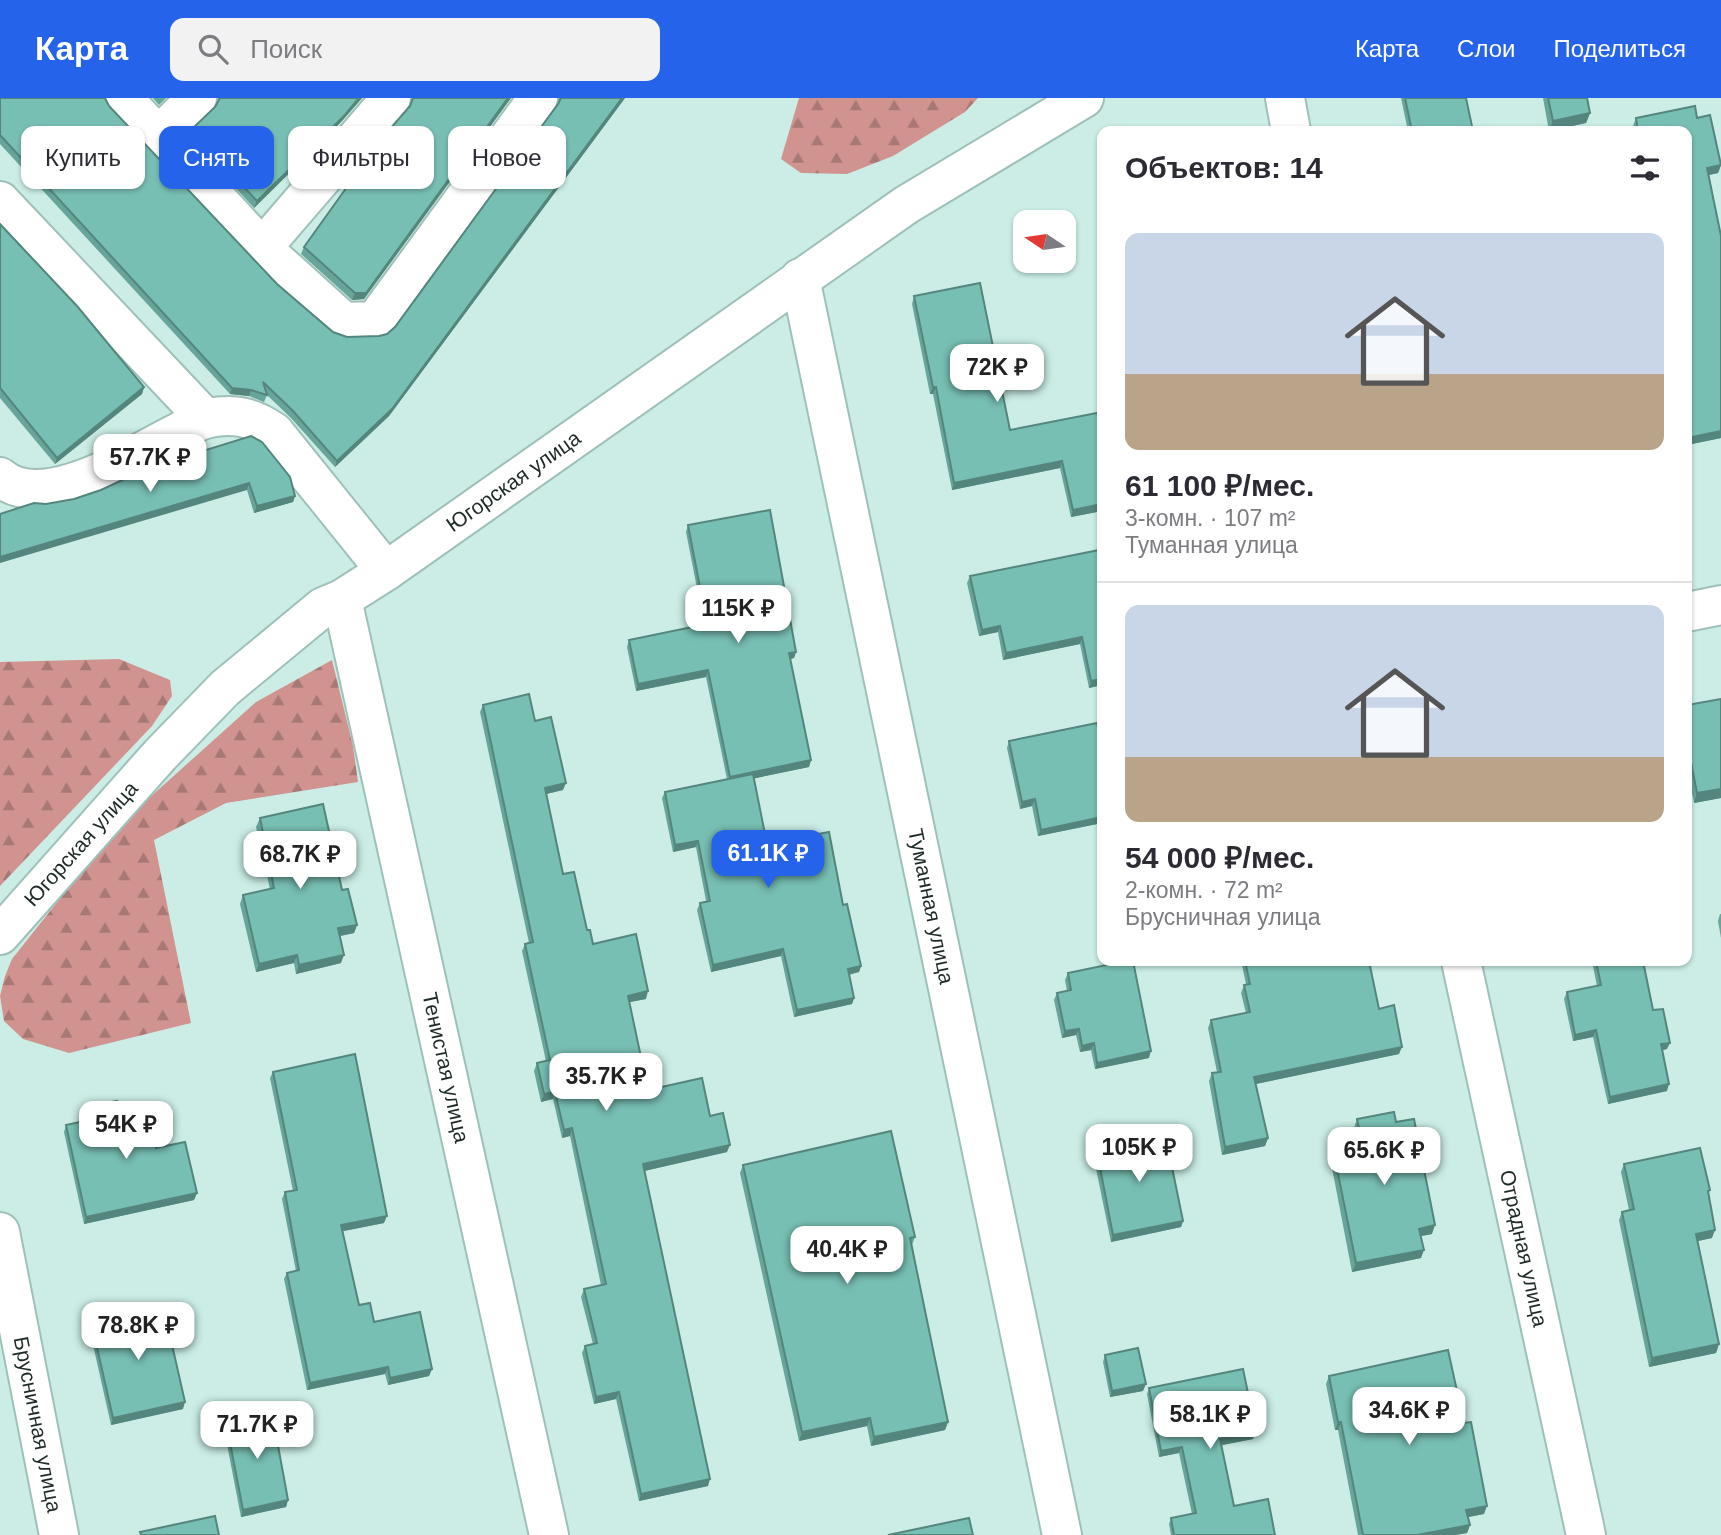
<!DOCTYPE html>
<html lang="ru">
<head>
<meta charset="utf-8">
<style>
	:root { --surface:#fff; --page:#f2f2f3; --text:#2b2b33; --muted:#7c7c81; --line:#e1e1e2; --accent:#2563eb }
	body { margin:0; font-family:Helvetica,sans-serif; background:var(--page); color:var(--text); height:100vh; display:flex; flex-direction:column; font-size:26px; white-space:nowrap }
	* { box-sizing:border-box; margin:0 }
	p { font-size:23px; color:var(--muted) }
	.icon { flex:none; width:38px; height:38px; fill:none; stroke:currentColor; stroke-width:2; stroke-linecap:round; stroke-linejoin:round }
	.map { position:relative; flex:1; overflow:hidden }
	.details { position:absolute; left:1097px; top:28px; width:595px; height:840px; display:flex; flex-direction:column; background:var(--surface); border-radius:14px; box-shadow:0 2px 5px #0004 }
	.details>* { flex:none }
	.banner { position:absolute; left:21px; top:28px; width:665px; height:63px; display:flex; gap:14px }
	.needle { width:46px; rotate:283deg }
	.fabs { position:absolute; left:1013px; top:112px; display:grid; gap:14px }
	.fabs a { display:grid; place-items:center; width:63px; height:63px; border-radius:14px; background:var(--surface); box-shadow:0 2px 5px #0004; font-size:35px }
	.price { position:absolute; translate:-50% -60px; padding:0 16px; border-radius:14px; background:#fff; color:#222; font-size:23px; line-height:46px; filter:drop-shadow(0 2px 4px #0008) }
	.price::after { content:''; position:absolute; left:50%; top:42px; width:21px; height:16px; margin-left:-10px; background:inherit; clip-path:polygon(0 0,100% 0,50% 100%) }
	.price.selected { background:var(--accent); color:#fff }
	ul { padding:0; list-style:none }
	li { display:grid; align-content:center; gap:14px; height:371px; padding:0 28px }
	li+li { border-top:2px solid var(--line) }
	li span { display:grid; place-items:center; height:217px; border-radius:14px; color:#555 }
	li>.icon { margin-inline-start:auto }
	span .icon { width:126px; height:126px; fill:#fffc; stroke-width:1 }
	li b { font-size:30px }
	h2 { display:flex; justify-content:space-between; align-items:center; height:84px; padding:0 28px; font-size:30px }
	.pill { padding:0 24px; border-radius:14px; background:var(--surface); box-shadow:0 2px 5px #0004; font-size:24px; line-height:63px }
	.pill.selected { background:var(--accent); color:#fff }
	header { display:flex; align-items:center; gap:42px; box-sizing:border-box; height:98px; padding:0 35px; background:var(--accent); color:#fff }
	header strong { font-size:33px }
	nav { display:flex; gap:38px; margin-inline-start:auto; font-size:24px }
	.search { width:490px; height:63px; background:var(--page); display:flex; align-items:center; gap:18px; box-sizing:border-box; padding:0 24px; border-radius:14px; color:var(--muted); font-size:26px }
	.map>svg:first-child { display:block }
	.forest { fill:url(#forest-firs) }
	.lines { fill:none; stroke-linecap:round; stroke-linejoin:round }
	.minor-casing { stroke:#9fc0b9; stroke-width:42 }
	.minor { stroke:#fff; stroke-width:38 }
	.wall { fill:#67a49a }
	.shaded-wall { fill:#54867d }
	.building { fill:#78bfb3; stroke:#54867d; stroke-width:2 }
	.labels { text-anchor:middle; stroke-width:6; stroke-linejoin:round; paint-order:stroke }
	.street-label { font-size:21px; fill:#1e2a28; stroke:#d8faf3 }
</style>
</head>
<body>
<header>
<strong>Карта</strong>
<div class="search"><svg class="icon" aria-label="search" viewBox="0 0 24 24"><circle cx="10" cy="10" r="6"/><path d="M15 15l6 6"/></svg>Поиск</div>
<nav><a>Карта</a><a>Слои</a><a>Поделиться</a></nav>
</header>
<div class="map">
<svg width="1721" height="1437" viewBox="0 0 1721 1437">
	<defs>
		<pattern id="forest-firs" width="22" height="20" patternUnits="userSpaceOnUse" patternTransform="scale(1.75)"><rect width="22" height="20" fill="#d0938f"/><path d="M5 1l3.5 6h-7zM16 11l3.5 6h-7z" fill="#a87875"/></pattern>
	</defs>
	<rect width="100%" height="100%" fill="#cbede6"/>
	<!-- forest -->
	<g class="forest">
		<path d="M799,0H978L965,14L893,58L847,76L801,75L781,61Z"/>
		<path d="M119,561L170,582L172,598L152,628L0,788V564Z"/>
		<path d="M332,562L353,648L358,684L226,705L154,742L191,925L69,955L23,941L4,923L0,898L5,878L12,861L93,759L148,701L256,604Z"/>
	</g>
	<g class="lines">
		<!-- minor casing -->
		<g class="minor-casing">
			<g id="minor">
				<path d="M123,0L262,150L344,224L375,223L538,0"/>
				<path d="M1285,0L1291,33"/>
				<path d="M159,37L197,0"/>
				<path d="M0,103L206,321"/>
				<path d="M262,150L391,0"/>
				<path id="s1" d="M800,180L1062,1437"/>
				<path d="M0,379C43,417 136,355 179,334C188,330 198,322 208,320C235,315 252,319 274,334L386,473"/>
				<path id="s2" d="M342,501L549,1437"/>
				<path d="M1687,514L1721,507"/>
				<path id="s3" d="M0,837L160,657L225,590L323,509L342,501L386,473L906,107L1084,0"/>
				<path id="s4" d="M1461,863L1586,1437"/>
				<path id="s5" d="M0,1134L59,1437"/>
			</g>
		</g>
		<!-- minor -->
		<use href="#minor" class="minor"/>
	</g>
	<!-- wall -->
	<g class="wall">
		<path d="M0,0L109,8L277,186L333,234L347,239L379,238L387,236L395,229L558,6L559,0H625L389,318L335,369L291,320L267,297L264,304L249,298L230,296L0,46Z"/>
		<path d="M153,0H166L159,7Z"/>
		<path d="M218,0H362L341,24L254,110L189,39L191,32L215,9L218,4Z"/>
		<path d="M413,0H511L364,201L352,202L301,156L304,149L410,8Z"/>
		<path d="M1401,0H1466L1473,33H1408Z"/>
		<path d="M1543,0H1587L1590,15L1586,25L1549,33Z"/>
		<path d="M1636,20H1697L1721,67L1718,75L1709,77L1721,138V340L1687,347V33H1634L1633,28Z"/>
		<path d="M0,126L144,289L142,296L55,366L0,300Z"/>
		<path d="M914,198L1010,332L1102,314V413L1071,419L1060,370L952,392L933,296H930L912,206Z"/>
		<path d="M251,338L295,398L293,404L254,415L247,392L46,406L74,401Z"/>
		<path d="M688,427L796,554L794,560L790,561L811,662L809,669L754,680L767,746L843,807L861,868L859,874L849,877L854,900L852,906L794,919L781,858L711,874L697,812L700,805L706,803L696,749L673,754L662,700L665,694L727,681L706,579L636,593L627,549L629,542L704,526L686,434Z"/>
		<path d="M1099,452L1102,587L1089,590L1080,546L1003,562L998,534L979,538L967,485L970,478Z"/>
		<path d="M1721,601V700L1694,705L1687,670V607Z"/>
		<path d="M483,607L535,623L563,692L546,696L563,776L593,846L646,901L629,904L648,992L710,1018L727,1054L644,1073L708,1388L639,1403L616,1301L594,1306L582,1255L585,1248L593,1246L581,1199L584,1191L601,1187L570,1038L562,1040L553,1001L541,1004L534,973L537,965L546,963L522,853L525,846L529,845L480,614Z"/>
		<path d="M1009,643L1102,651V725L1038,738L1032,708L1020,711L1007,650Z"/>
		<path d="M260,720L342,792L357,827L354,835L340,838L341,865L296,876L294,865L256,874L240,806L243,797L270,791L256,729Z"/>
		<path d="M1720,816H1721V840L1718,823Z"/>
		<path d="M1241,863H1369L1379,911L1399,956L1256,986L1268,1040L1265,1048L1222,1057L1209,983L1212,975L1217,974L1208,930L1211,922L1246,915L1241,895L1244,887L1246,886Z"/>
		<path d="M1592,863H1643L1653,912L1667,951L1662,952L1667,993L1608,1006L1593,939L1573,943L1564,901L1567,894L1597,888Z"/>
		<path d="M1068,875L1149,960L1095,971L1091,952L1080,954L1076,937L1062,940L1054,902L1057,895L1067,893L1065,882Z"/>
		<path d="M273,974L384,1125L343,1133L359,1207L374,1224L432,1271L429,1278L388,1287L385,1276L307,1292L284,1181L287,1175L296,1173L282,1101L285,1094L293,1093L270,980Z"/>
		<path d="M86,1009L120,1015L156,1050L197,1095L194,1102L84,1126L64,1034L66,1027L85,1023L84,1016Z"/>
		<path d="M1357,1021L1432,1136L1421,1138V1160L1352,1174L1328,1049L1331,1041L1355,1036L1354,1030Z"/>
		<path d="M1096,1049L1183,1123L1181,1129L1111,1144L1093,1056Z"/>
		<path d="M1624,1066L1708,1096L1712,1140L1698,1143L1719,1246L1716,1255L1649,1269L1619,1122L1622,1114L1629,1112L1621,1074Z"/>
		<path d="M743,1067L915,1139L912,1147L948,1324L945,1332L871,1348L867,1328L799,1343L740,1075Z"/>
		<path d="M91,1223L183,1311L111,1327L89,1229Z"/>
		<path d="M1105,1257L1143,1293L1110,1299L1103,1264Z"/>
		<path d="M1329,1278L1484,1416L1468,1419L1470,1427L1467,1435L1455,1437H1358L1338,1332H1335L1326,1286Z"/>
		<path d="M1149,1290L1253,1341L1221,1347L1234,1408L1275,1437H1171L1169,1426L1171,1420L1192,1416L1179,1355L1159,1359L1147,1296Z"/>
		<path d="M226,1324L288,1402L286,1409L241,1419L224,1331Z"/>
	</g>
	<!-- shaded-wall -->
	<g class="shaded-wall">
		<path d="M359,0H362L341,24L254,110L257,103Z"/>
		<path d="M508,0H511L364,201L352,202L355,195Z"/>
		<path d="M622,0H625L389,318L335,369L337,363Z"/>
		<path d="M1590,15L1586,25L1549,33L1553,23Z"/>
		<path d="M1721,67L1718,75L1704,78L1707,70Z"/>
		<path d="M144,289L142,296L55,366L57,360Z"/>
		<path d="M933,289H936L933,296H930Z"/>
		<path d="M232,290L251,292L249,298L230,296Z"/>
		<path d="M1721,333V340L1687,347V340Z"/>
		<path d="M1062,363L1060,370L952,392L954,385Z"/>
		<path d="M249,385L247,392L0,465V459Z"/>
		<path d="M295,398L293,404L254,415L257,408Z"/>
		<path d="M1102,406V413L1071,419L1073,412Z"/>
		<path d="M1000,528L998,534L979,538L982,532Z"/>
		<path d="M1082,539L1080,546L1003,562L1006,555Z"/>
		<path d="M796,554L794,560L787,562L789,555Z"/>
		<path d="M708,572L706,579L636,593L638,586Z"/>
		<path d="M1102,581V587L1089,590L1091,583Z"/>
		<path d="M811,662L809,669L728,686L730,679Z"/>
		<path d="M566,685L563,692L542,697L545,690Z"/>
		<path d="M1721,691V700L1694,705L1697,695Z"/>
		<path d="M1035,701L1032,708L1020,711L1022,704Z"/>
		<path d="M1102,719V725L1038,738L1041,732Z"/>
		<path d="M698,743L696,749L673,754L675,747Z"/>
		<path d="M357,827L354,835L335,839L338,830Z"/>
		<path d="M783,851L781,858L711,874L713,867Z"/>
		<path d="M297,857L294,865L256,874L259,866Z"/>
		<path d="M344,857L341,865L296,876L299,867Z"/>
		<path d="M861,868L859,874L845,877L848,871Z"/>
		<path d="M648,893L646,901L625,905L628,898Z"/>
		<path d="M854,900L852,906L794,919L797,912Z"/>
		<path d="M1079,931L1076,937L1062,940L1065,933Z"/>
		<path d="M1596,932L1593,939L1573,943L1575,937Z"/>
		<path d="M1094,945L1091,952L1080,954L1082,948Z"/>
		<path d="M1670,945L1667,951L1658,953L1661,946Z"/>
		<path d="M1402,949L1399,956L1251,987L1254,979Z"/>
		<path d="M1151,953L1149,960L1095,971L1097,965Z"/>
		<path d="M1669,986L1667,993L1608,1006L1610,999Z"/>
		<path d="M555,994L553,1001L541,1004L544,996Z"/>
		<path d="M572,1030L570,1038L562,1040L564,1032Z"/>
		<path d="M1268,1040L1265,1048L1222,1057L1225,1049Z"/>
		<path d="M730,1047L727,1054L640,1074L643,1066Z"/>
		<path d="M197,1095L194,1102L84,1126L86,1119Z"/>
		<path d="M387,1118L384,1125L339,1134L341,1127Z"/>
		<path d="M1183,1123L1181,1129L1111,1144L1113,1137Z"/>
		<path d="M1435,1127L1432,1136L1416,1139L1419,1131Z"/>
		<path d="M1715,1132L1712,1140L1693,1144L1696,1136Z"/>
		<path d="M1424,1152L1421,1160L1352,1174L1356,1165Z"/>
		<path d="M1719,1246L1716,1255L1649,1269L1652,1260Z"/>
		<path d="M388,1269L385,1276L307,1292L310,1285Z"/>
		<path d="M432,1271L429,1278L388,1287L390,1280Z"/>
		<path d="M1146,1286L1143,1293L1110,1299L1112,1293Z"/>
		<path d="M619,1294L616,1301L594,1306L596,1299Z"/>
		<path d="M185,1304L183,1311L111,1327L113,1320Z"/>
		<path d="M870,1320L867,1328L799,1343L802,1334Z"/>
		<path d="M948,1324L945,1332L871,1348L874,1339Z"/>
		<path d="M1338,1324H1341L1338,1332H1335Z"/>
		<path d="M1256,1334L1253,1341L1218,1348L1220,1341Z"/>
		<path d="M1182,1349L1179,1355L1159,1359L1161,1353Z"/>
		<path d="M710,1381L708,1388L639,1403L641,1396Z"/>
		<path d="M288,1402L286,1409L241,1419L243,1412Z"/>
		<path d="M1487,1408L1484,1416L1463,1420L1466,1412Z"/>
		<path d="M1470,1427L1467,1435L1455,1437H1417Z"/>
	</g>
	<!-- building -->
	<g class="building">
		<path d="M0,0H105L109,8L277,186L333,234L347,239L379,238L387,236L395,229L558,6L561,0H622L392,311L337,363L293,313L263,284L267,297L251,292L232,290L0,37Z"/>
		<path d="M220,0H359L344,18L257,103L191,32L215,9Z"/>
		<path d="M413,0H508L366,195H355L304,149L382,40L410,8Z"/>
		<path d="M1405,0H1466L1473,33H1412Z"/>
		<path d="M1548,0H1587L1590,15L1553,23Z"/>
		<path d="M1695,8L1697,20L1710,17L1721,67L1707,70L1721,138V333L1687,340V33H1638L1636,20Z"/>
		<path d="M0,126L77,208L144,289L57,360L0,290Z"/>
		<path d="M980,185L1010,332L1102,314V406L1073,412L1062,363L954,385L936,289H933L914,198Z"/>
		<path d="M251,338L262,344L290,379L295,398L257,408L249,385L0,459V416L34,405L46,406L74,401L101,392L148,370Z"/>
		<path d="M770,412L796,554L789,555L811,662L730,679L708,572L638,586L629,542L707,526L688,427Z"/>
		<path d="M1099,452L1102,468V581L1091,583L1082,539L1006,555L1000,528L982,532L970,478Z"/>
		<path d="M529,596L535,623L551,619L566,685L545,690L563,776L574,774L587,832H590L593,846L636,836L648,893L628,898L648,992L702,980L710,1018L723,1015L730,1047L643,1066L710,1381L641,1396L619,1294L596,1299L585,1248L597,1245L584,1191L606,1186L572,1030L564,1032L555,994L544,996L537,965L550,962L525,846L533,844L483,607Z"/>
		<path d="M1721,601V691L1697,695L1687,644V607Z"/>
		<path d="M1097,625L1102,651V719L1041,732L1035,701L1022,704L1009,643Z"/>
		<path d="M753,676L767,746L829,734L843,807L847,806L861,868L848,871L854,900L797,912L783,851L713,867L700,805L710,803L698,743L675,747L665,694Z"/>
		<path d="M323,706L342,792L348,791L357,827L338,830L344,857L299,867L297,857L259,866L243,797L274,790L260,720Z"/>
		<path d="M1126,863H1133L1151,953L1097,965L1094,945L1082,948L1079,931L1065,933L1057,895L1071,892L1068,875Z"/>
		<path d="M1245,863H1369L1379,911L1394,907L1402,949L1254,979L1268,1040L1225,1049L1212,975L1221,974L1211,922L1250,914L1244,887L1250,886Z"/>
		<path d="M1596,863H1643L1653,912L1663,911L1670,945L1661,946L1669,986L1610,999L1596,932L1575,937L1567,894L1601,887Z"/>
		<path d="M355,956L387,1118L341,1127L359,1207L370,1205L374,1224L420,1214L432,1271L390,1280L388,1269L310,1285L287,1175L299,1172L285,1094L297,1092L273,974Z"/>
		<path d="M117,1003L120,1015L148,1009L156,1050L185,1044L197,1095L86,1119L66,1027L89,1022L86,1009Z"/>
		<path d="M1394,1014L1396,1024L1414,1021L1435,1127L1419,1131L1424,1152L1356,1165L1331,1041L1360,1035L1357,1021Z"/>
		<path d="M891,1033L915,1139L910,1140L948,1324L874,1339L870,1320L802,1334L743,1067Z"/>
		<path d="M1165,1035L1183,1123L1113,1137L1096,1049Z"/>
		<path d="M1700,1050L1710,1092L1708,1093L1715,1132L1696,1136L1719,1246L1652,1260L1622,1114L1634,1111L1624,1066Z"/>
		<path d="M163,1207L185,1304L113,1320L91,1223Z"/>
		<path d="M1138,1250L1146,1286L1112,1293L1105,1257Z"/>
		<path d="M1448,1252L1464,1325L1471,1324L1487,1408L1466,1412L1470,1427L1417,1437H1363L1341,1324H1338L1329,1278Z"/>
		<path d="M1243,1271L1256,1334L1220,1341L1234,1408L1268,1401L1275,1437H1174L1171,1420L1196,1415L1182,1349L1161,1353L1149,1290Z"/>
		<path d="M272,1315L288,1402L243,1412L226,1324Z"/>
		<path d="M215,1418L219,1437H141L140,1434Z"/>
		<path d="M969,1420L973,1437H888Z"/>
	</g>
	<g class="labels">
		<!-- street labels -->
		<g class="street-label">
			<text dy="7" stroke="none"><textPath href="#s3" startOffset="690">Югорская улица</textPath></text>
			<text dy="7" stroke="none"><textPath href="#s3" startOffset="122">Югорская улица</textPath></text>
			<text dy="7" stroke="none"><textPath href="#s1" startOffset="642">Туманная улица</textPath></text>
			<text dy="7" stroke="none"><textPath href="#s2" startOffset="480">Тенистая улица</textPath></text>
			<text dy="7" stroke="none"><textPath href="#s4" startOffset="294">Отрадная улица</textPath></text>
			<text dy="7" stroke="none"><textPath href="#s5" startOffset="196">Брусничная улица</textPath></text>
		</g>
	</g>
</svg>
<div class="fabs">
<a><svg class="needle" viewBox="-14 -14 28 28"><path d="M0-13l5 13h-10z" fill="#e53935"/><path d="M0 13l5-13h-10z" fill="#7c7c81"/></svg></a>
</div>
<b class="price" style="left:997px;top:306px">72K ₽</b>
<b class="price" style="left:150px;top:396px">57.7K ₽</b>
<b class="price" style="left:738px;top:547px">115K ₽</b>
<b class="price selected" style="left:768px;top:792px">61.1K ₽</b>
<b class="price" style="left:300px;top:793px">68.7K ₽</b>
<b class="price" style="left:606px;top:1015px">35.7K ₽</b>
<b class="price" style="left:126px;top:1063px">54K ₽</b>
<b class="price" style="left:1139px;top:1086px">105K ₽</b>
<b class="price" style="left:1384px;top:1089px">65.6K ₽</b>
<b class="price" style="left:847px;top:1188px">40.4K ₽</b>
<b class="price" style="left:138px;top:1264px">78.8K ₽</b>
<b class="price" style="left:1409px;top:1349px">34.6K ₽</b>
<b class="price" style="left:1210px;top:1353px">58.1K ₽</b>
<b class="price" style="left:257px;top:1363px">71.7K ₽</b>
<div class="banner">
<a class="pill">Купить</a>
<a class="pill selected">Снять</a>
<a class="pill">Фильтры</a>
<a class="pill">Новое</a>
</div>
<section class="details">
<h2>Объектов: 14<svg class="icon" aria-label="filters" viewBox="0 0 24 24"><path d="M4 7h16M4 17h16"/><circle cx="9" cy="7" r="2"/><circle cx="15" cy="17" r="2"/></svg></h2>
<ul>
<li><span style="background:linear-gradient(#c9d6e8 65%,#b9a48a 0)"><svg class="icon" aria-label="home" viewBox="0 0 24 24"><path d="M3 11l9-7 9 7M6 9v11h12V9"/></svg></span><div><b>61 100 ₽/мес.</b><p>3-комн. · 107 m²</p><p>Туманная улица</p></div></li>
<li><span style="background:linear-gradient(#c9d6e8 70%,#b9a48a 0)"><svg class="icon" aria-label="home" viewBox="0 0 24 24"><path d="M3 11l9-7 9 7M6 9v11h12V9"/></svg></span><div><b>54 000 ₽/мес.</b><p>2-комн. · 72 m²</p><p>Брусничная улица</p></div></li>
</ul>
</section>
</div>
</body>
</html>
